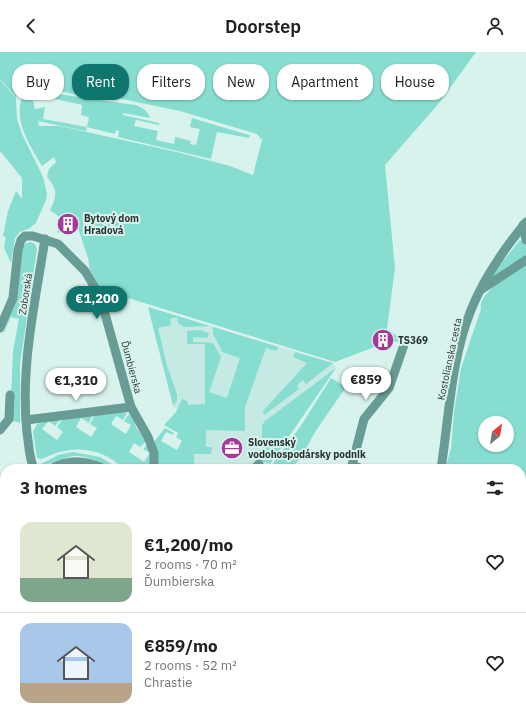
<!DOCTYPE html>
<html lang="en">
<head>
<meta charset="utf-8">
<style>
	:root { --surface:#fff; --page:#f6f6f6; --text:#202124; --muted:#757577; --line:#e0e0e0; --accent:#0f766e }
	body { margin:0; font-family:"IBM Plex Sans",sans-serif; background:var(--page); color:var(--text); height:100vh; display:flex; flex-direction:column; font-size:15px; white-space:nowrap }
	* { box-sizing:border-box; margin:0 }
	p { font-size:13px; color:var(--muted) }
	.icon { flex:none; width:22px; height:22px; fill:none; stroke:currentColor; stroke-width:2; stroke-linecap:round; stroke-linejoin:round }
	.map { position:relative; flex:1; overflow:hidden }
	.sheet { position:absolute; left:0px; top:412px; width:526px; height:256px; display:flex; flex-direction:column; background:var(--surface); border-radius:16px 16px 0 0; box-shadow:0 1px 3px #0004 }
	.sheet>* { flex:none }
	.top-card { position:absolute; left:12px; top:12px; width:502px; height:36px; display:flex; gap:8px }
	.needle { width:26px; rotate:30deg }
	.fabs { position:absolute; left:478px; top:364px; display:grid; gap:8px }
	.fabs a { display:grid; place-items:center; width:36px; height:36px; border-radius:50%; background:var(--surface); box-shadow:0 1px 3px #0004; font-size:20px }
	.price { position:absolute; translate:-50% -34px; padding:0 9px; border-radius:14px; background:#fff; color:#222; font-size:13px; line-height:26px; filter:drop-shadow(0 1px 2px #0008) }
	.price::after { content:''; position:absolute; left:50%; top:24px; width:12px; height:9px; margin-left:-6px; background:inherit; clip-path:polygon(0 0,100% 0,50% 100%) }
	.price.on { background:var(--accent); color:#fff }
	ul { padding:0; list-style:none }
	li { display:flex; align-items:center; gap:12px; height:100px; padding:0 20px }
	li+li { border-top:1px solid var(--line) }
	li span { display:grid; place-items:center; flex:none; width:112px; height:80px; border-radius:12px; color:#555 }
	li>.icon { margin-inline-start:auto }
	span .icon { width:48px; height:48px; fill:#fffc; stroke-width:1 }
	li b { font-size:17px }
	h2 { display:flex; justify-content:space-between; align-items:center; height:48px; padding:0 20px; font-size:17px }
	.tag { padding:0 14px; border-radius:16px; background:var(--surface); box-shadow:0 1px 3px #0004; font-size:14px; line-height:36px }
	.tag.on { background:var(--accent); color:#fff }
	header { display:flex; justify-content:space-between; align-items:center; height:52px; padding:0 20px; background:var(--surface); font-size:18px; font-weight:600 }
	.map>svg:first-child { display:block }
	.built { fill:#c5e9e3 }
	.green { fill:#87ddd0; fill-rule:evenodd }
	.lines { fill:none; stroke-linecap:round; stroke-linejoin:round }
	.minor { stroke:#689c94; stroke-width:9 }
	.labels { text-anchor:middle; stroke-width:4; stroke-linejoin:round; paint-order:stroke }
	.poi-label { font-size:10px; font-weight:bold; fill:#293331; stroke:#d8f3ee; text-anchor:start }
	.street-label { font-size:10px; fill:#293331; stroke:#d8f3ee }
</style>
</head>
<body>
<header><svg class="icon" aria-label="back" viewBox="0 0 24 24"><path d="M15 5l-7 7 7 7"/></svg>Doorstep<svg class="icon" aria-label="person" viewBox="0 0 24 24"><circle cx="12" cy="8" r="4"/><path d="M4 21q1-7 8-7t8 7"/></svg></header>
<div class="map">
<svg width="526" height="668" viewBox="0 0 526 668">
	<rect width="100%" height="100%" fill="#d8f3ee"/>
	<!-- built -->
	<path class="built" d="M148,255L333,311L336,316L266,416L259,412L254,417H188L176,360L177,357L173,355Z"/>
	<!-- green -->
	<g class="green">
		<path d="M0,0H476L440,50L385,113L395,216L387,277L404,289L385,291L335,310L128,246L107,248L90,218L88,206L74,164L62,166L60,180L57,181L61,166L50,158C57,144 58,138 47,125L49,117L56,110L54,105L42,114C31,95 13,69 22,45L31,41L35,57L45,55L43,67L87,75L89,65L81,63L82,53L42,44L44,40L135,53C143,56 147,58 150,66L123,61V63L159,71V73L136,68L134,74L158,79L156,88L174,92L175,85L191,89L190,92L196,93L200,77L190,75L192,66L242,81L250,83L249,86L217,80L211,107L118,85L119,79L116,78L115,82L87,75L86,79L38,69L39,74H60L177,100L230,114L253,123L262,88L257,82L180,59L112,45L83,44L26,32L21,35L16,45L0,27Z"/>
		<path d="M0,28L16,46L17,67L22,82L43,125L47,142L46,148L36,171L30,176L20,180L15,186L11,211L4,196L6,185L3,184L8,159L16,139L22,147V126L0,99Z"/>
		<path d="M520,188L526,193V204L510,213L493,226L491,224Z"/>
		<path d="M31,190L35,192L37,197L20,312V371L10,368L13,299L19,267L11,265L0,289L18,245L22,196L26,191Z"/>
		<path d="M526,212V668H384L386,663H521V417H445L451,397L454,360L461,316L481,257C477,240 514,221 526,212ZM485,371H507V393H485Z"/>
		<path d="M148,255L210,274L185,275L178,271L177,265L170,267L171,273L158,276L167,314L177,342V349L173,353Z"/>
		<path d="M213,275L278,295L276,299L266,296L245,355V379L206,378V395H212L211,402H194V417H176L171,414L168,417L158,416V400L153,391L165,376L174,381L173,383L166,380L161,389L177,398L182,389L176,385L178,381L164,373L176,360L182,347L187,349L188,353L205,352V292H187V279L200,278L209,281L207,286L193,285V290L213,291L221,305L209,340L227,346L240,306L222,300L213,281Z"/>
		<path d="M295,300L333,311L306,332L303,328L297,333L299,337L264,363L263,359L307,311L293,305Z"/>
		<path d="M336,316L270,412L262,409V373L265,369Z"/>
		<path d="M331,326L346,335L315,380L301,406L290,417H267L272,413L302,372Z"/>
		<path d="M121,360L127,361L123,368L116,364L111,372L126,382L131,373L124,369L129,362C136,366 133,369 136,375C139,380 143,384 146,389L140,395L134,391L129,400L144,410L150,401L143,397L148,392L150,398L151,417H124C101,394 70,392 42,407L37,406L33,380L37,372L62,365L55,374L49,369L42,377L57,388L63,380L57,375L64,365L93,362L89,371L81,366L76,375L91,385L97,376L90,372L95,362Z"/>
		<path d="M73,400L100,405L120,417C108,417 94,405 78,404C65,403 52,414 41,412L58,403Z"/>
		<path d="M242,663H301L306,668H238Z"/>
	</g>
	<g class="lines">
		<!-- minor -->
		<g class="minor">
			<path d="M523,173L526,188"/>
			<path d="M482,237L526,208"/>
			<path d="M0,276L13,246L18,198L21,188L25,184H33L58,192L85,219L100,244L131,355L148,385L154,401V417"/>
			<path d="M26,368L131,355"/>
			<path d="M0,378L9,367L10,343"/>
			<path d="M353,413L362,417"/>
			<path d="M34,417C29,406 29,393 27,381C20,316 35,251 45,187"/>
			<path d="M51,417C68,407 86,408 104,417"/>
			<path d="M254,417L259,412"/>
			<path d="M351,417L364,367L389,336L405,290"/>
			<path d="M441,417C449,365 451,307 471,258C484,225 504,197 526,170"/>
			<path d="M0,482L5,473"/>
			<path d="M18,668L21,663"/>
			<path d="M127,668L128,663"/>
			<path d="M168,668L177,663"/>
			<path d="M207,668L208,663"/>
			<path d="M375,668L378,663"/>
		</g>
	</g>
	<!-- icons -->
	<defs>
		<g id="building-disc" transform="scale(1.15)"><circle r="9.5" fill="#a63897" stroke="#d8f3ee"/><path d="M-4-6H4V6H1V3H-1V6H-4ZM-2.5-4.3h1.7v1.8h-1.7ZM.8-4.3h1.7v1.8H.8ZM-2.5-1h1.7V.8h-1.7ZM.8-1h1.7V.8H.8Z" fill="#fff"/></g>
		<g id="office-disc" transform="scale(1.15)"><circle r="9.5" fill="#a63897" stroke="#d8f3ee"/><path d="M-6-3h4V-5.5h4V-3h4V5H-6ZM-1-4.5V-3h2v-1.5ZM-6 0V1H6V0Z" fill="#fff"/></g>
	</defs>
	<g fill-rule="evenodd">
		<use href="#building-disc" x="68" y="172"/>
		<use href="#building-disc" x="383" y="288"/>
		<use href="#office-disc" x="232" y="396"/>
	</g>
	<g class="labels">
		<!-- poi labels -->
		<g class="poi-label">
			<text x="84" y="170">Bytový dom<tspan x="84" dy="12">Hradová</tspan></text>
			<text x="398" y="292">TS369</text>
			<text x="248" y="394">Slovenský<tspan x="248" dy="12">vodohospodársky podnik</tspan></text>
		</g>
		<!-- street labels -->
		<g class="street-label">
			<text transform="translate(25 242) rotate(-81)" y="4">Zoborská</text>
			<text transform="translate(449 307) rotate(-78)" y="4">Kostolianska cesta</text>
			<text transform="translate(132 315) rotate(75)" y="4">Ďumbierska</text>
		</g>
	</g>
</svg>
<div class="fabs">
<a><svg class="needle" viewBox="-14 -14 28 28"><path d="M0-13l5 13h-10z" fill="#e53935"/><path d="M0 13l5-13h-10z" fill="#757577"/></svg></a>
</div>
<b class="price on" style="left:97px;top:268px">€1,200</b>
<b class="price" style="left:366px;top:349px">€859</b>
<b class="price" style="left:76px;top:350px">€1,310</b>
<div class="top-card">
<a class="tag">Buy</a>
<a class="tag on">Rent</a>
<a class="tag">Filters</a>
<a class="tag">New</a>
<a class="tag">Apartment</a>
<a class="tag">House</a>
</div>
<section class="sheet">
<h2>3 homes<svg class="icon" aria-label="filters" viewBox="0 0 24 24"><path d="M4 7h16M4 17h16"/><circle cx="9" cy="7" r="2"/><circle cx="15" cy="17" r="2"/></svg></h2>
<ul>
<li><span style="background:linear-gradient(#dfe7d0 70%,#7fa58c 0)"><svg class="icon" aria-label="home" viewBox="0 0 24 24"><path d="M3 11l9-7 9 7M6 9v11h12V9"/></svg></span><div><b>€1,200/mo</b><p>2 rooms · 70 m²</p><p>Ďumbierska</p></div><svg class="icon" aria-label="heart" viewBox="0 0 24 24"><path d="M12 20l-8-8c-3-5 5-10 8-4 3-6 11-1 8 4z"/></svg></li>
<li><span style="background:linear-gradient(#a9c7e8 75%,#b9a48a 0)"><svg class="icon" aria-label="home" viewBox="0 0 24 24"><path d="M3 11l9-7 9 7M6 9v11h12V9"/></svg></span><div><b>€859/mo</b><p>2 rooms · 52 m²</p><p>Chrastie</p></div><svg class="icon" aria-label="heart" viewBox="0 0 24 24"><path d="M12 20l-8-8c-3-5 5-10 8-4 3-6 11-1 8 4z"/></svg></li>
</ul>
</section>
</div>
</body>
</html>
